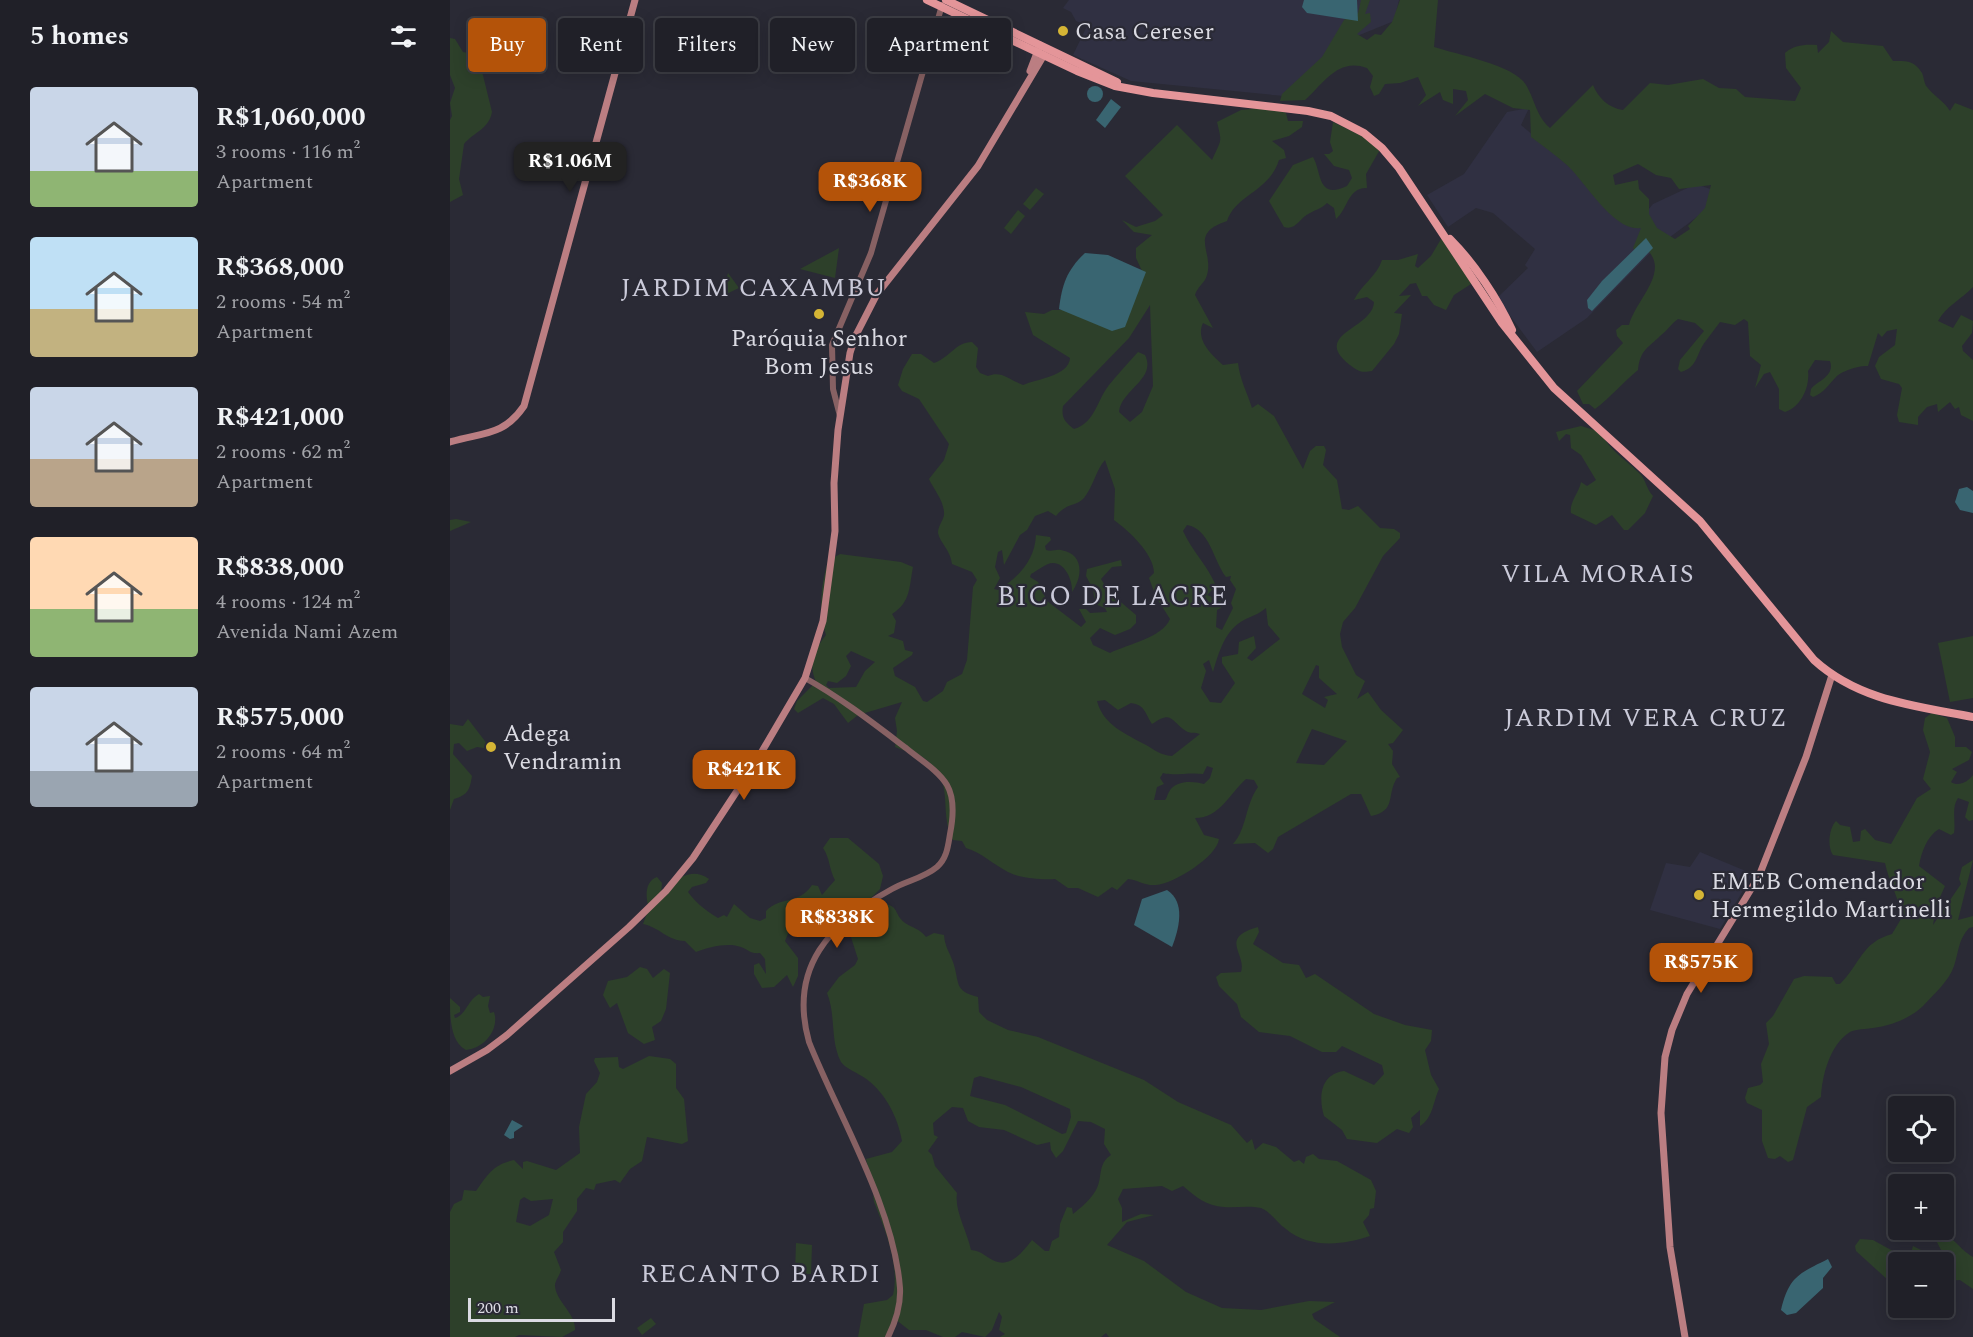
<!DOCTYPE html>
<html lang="en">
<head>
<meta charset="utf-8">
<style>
	:root { --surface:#202028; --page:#2d2d34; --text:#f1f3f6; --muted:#a2a3a8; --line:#3d3e45; --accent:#b45309 }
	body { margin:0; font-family:Spectral,serif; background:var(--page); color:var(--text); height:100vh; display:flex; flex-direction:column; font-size:22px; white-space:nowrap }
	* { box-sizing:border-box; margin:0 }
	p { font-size:20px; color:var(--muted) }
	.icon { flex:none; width:33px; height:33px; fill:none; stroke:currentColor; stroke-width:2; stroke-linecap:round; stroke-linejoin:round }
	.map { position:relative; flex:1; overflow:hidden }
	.panel { display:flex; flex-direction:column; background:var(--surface); width:450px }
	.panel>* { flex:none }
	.hud { position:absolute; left:18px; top:18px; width:570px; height:54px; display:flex; gap:12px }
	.controls { position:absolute; left:1438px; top:1096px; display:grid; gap:12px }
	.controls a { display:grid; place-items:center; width:66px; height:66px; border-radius:6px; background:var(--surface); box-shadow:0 3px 15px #0003,0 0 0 2px var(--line); font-size:30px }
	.scale { position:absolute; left:18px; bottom:15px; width:147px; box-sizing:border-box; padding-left:6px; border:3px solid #dbdbe3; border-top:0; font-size:16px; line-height:21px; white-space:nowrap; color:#dbdbe3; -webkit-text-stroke:4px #2a2a35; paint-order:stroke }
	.price { position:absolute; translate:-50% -51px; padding:0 14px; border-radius:12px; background:var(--accent); color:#fff; font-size:20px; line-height:39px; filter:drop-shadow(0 2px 3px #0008) }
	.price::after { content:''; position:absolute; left:50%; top:36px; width:18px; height:14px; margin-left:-9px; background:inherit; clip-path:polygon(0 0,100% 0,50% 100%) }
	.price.current { background:#222; color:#fff }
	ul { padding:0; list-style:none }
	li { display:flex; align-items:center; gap:18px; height:150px; padding:0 30px }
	li span { display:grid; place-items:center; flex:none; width:168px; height:120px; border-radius:6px; color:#555 }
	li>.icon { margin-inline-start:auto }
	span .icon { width:72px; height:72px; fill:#fffc; stroke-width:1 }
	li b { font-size:26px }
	h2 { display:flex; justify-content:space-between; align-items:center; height:72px; padding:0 30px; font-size:26px }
	.tag { padding:0 21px; border-radius:6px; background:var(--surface); box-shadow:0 3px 15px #0003,0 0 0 2px var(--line); font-size:21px; line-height:54px }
	.tag.current { background:var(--accent); color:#fff }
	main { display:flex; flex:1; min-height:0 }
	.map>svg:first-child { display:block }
	.built { fill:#303042 }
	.green { fill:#2d402a; fill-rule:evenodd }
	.water { fill:#396571 }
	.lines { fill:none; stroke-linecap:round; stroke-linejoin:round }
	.tertiary { stroke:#876163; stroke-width:6 }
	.secondary { stroke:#bb7e82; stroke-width:7 }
	.primary { stroke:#e49599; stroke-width:8 }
	.poi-dot { fill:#d5b535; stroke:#2a2a35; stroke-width:2 }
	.labels { text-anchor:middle; stroke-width:4.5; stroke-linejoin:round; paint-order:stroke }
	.poi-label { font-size:24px; fill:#dbdbe3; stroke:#2a2a35; text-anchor:start }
	.neighbourhood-label { font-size:26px; letter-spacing:1.5px; fill:#cacad9; stroke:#2a2a35 }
	.quarter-label { font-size:27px; letter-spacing:1.5px; fill:#cacad9; stroke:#2a2a35 }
</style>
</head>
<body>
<main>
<section class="panel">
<h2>5 homes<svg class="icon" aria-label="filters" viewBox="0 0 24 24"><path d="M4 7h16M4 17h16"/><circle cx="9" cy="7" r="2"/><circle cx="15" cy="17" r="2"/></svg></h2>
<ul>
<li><span style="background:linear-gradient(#c9d6e8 70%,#8fb573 0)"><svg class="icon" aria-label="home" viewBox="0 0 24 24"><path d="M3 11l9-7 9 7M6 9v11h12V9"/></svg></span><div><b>R$1,060,000</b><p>3 rooms · 116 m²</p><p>Apartment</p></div></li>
<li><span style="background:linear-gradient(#bfe0f5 60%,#c2b280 0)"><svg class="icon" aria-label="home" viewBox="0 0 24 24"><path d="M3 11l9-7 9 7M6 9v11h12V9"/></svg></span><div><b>R$368,000</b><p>2 rooms · 54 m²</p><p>Apartment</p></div></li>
<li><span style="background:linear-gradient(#c9d6e8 60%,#b9a48a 0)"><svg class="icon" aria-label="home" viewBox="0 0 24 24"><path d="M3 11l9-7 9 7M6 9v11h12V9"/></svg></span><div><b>R$421,000</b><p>2 rooms · 62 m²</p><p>Apartment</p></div></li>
<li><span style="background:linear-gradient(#ffd9b3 60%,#8fb573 0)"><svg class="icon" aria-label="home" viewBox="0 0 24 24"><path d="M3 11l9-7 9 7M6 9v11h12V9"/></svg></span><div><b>R$838,000</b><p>4 rooms · 124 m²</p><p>Avenida Nami Azem</p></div></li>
<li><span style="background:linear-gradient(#c9d6e8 70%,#9aa5b1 0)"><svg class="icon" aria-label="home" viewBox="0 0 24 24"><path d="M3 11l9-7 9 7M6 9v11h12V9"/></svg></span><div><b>R$575,000</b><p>2 rooms · 64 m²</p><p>Apartment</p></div></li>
</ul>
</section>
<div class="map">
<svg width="1523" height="1337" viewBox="0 0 1523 1337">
	<rect width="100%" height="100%" fill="#2a2a35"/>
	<!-- built -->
	<g class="built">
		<path d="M619,0H949L944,21L890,43L834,96L681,81L623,55L637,26L626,21L621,12L613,8Z"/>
		<path d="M1079,108L1071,125L1128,174L1183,228L1203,204L1246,184L1263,190L1267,202L1204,249L1137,318L1087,352L1047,298L1078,268L1075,265L1085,249L1043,213L1026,208L998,227L977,195L1014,174L1057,112Z"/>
		<path d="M1250,852L1303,874L1270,929L1200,910L1216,863L1240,867Z"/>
	</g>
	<!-- green -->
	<g class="green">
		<path d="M911,0H920L915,14L920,13L921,22L907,34L917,40L925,34L931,35L942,22L950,0H988L984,47C1005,54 1065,65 1076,85C1085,100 1086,116 1100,128L1143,85C1148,98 1159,108 1173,110L1200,83L1218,85L1253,79L1269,88L1286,89L1295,97L1345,101L1351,88L1336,68L1335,53C1344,45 1355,44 1367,45L1368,53L1379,42L1381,31L1393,42L1433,46L1443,61C1456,61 1464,60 1472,73C1474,77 1474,84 1477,87C1484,96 1494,101 1500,111L1505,103L1523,110V287C1512,299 1496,306 1488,321L1503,328L1511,315L1523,321L1522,333L1512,346L1513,351L1523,360V421L1511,415L1509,407L1505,409L1500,402L1488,412L1487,404L1477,407L1468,417V425L1449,422L1447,415L1452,388L1449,384L1431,379L1425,366L1429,357L1445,345L1447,329L1437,331L1432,337L1428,333L1418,366C1410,365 1391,371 1386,377C1378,385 1374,393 1363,397L1360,395L1361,389C1369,380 1385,376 1380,361L1365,360L1358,371C1360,387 1351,407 1335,412L1329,409V389L1320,372L1314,374L1305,388L1311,365L1300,356L1298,322L1294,319L1285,325L1270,322C1265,329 1260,335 1255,342C1246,354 1248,367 1231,372L1228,369L1230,360L1254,331L1245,323L1228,319C1221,324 1217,331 1210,336C1198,348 1190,350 1188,370C1172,383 1161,397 1145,409L1139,404H1133L1127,391L1173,343L1167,336L1166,330L1172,325H1179C1186,299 1223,270 1194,247L1185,250L1183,248L1191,228C1165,233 1135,182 1118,166C1107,156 1094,147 1081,137L1080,110L1063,108L1035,94L1005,116L1018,100L1016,91L1003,89V104L993,100L990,92L968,106L976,95L968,77L950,83L935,84L929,94L924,96L920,87L923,76L917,68C888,57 873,84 855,100L830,101L832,94L872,57L894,20L908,13ZM1188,164L1206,175L1221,178L1229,189L1261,185L1255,208L1238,226L1240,229L1225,239L1207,228L1199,214V199L1189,189L1188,180L1165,185L1163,175Z"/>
		<path d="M0,38L5,39L13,52L28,55L42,112C39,129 24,132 14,144L9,179L13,195L0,202V120L2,116L0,103L5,88L0,75Z"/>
		<path d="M820,107L836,113L838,121H853L852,127L839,136L822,141L834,150L836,158L829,160C819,192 786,194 777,221C738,234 764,251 757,275C755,283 747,287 745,295L763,328L753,323C745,340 762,355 773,365L788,363C790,380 797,392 802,408L808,404L824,416L853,469L860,451L866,446H874L876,450L873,465L887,480L892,509L899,510L908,506L930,528L944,529L950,533V538L933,556L905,608L893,622L890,634L892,647L906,675L915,681L907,699L918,692L931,710L953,730L943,743L938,744L943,751L942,764L950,777L947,778C936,795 947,811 921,816L911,794H901L828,837L823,849L818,853L805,843L783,844C797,829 795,805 808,787L804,780L796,779C779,794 770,818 745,818L754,835L769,839C767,857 723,884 706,885C695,886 688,880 678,879L667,890L662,887L648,897L628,888H618L605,879C592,880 569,878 558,872C544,865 531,852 516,848L512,841L503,840C487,810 508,779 471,756C463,752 453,751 445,747L447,731L445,718L452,702L408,715L398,723L384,704L373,698L348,713L344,709L347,701L366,682C358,664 364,650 376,635C368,611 371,585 378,561L390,554L451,562L463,567C459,587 461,602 442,614L446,621L444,633L438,636L453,641L455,650L463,652L462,655L443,668L445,676L465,687L473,701L477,702L493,691L497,682L512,674L517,660L523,587L527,580L522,572L502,564C500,549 490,543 488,533C488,526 493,521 494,515C495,502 484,490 479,479L494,460L499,444L469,399L452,391L448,385L453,369L462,354H471L484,363C499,358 506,342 522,342L528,348L526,367L530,373L538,376C551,370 560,380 573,385C587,379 619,376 620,358L583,335L575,312L594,314L602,310H626L692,271L686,258V248L702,235L684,232L672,220L686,227L705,221L713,215L675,176L727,125L762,160C772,138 772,143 767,122L791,110ZM700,305L703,386L692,412L680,422L669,412C671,390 707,379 695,355L688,352C678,363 668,374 659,385C647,400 645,423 624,429C615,422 611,418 613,406L679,338ZM655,460L665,489L664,520C679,531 704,554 704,573L699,578L706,597L720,619C712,638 678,644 660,653L643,645L640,638L650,628L665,635L680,629L686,623V615L659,592L651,579L662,567L672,566L671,560L637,569L636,576L643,589L645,604L655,608L657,612L640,613L636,609H629L636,622L631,627L597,601L588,582L580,577L581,574C587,571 596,563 603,563C616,563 623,582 622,592C633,576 634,554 611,550C605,549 602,552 596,550L595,546L601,540L600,537L586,535C585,560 569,577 548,590L544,589L550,578L545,567L548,552L552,550L554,565L570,535L577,530L585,516L598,511L606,516C617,502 626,507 634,498C643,487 646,470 655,460ZM737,525C760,529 763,560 776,577L781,576L780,580L786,589L781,603L783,608L772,630L766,627L767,610L771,608V601L757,595L766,586C758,566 742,551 733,531ZM816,608L818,625L830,639L802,661L797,658L806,648L804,636L789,642L788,654L772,657V663L785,683L771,703L760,702L751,688L756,671L753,664L759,660L763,672C769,652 775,630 794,620C802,616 809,614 816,608ZM401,651L425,662L415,671L406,687L379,688L376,685L378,681L387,683L396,676L401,666L396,656ZM866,665L869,666V678L887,694L874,697L878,700L875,708L852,694ZM655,700L668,710L681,703C695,705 695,713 702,724C722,710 720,720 736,731C741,734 745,732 750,734L722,756C710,755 705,750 696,745C676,734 653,725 647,701ZM862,729L897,741L874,765L846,763ZM757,766L763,768L760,778L754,784C743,781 725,780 719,792C717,795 717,798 715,800H704L707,787L714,784L710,778L713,773C721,776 741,772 753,774Z"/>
		<path d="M883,122L932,146L916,174L917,188C898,187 898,209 886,219L884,208L877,203C871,209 867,209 860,213C850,217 846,231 834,227L819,201L843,165L863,157C872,173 867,200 897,186L902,178L899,170L884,166L874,154H879L883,151L880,142Z"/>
		<path d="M586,188L594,194L580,210L573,204Z"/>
		<path d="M568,210L575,216L561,234L554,228Z"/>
		<path d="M994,234L1022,279L1021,284L1004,295L996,310L984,305L977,296H972L966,283L960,284L949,296L961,295L944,313L952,314L949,334L944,344L922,371C915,372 911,373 904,368C856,334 923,330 924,302L917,297L904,300C911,285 927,276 932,260H948L968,254L965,266L968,268L981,256Z"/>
		<path d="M389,248L385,278L350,269Z"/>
		<path d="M278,273L289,288L272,296Z"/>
		<path d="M1131,426L1151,432C1159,451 1177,460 1191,475C1196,481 1197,490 1203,496L1195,513L1178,530H1174L1162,515L1146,525L1121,513C1119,502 1129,493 1131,482L1137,486L1146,480L1131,455L1121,448L1120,435L1116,434L1109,441L1106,432Z"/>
		<path d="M6,519L21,522L0,531V520Z"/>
		<path d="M1523,636V698L1500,702L1488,643Z"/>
		<path d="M1482,713L1497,718L1505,737V747H1516L1522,752L1519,760L1502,769L1507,772L1501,782C1508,787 1518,782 1523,775V820L1519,821L1515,817L1519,802L1508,798C1501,808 1506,821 1504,833L1501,835L1489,829C1477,836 1471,853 1469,866L1495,886L1486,906L1483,925L1511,884L1509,879L1512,867L1523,860L1508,920L1523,916V927L1519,928C1508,940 1509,951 1504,966C1499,981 1484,994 1473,1006C1461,1018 1440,1026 1423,1028C1416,1029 1406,1029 1400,1032C1380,1044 1372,1076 1371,1097L1357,1107L1343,1160L1338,1162L1330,1156L1325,1159L1318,1158L1312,1141V1110L1297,1103L1295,1098L1298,1088L1310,1085L1313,1082L1311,1064L1319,1044L1316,1023L1323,1016L1344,979L1354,976L1382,977L1386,984H1390C1410,964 1412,942 1442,934L1451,919C1450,898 1439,883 1435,863L1383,855C1377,847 1379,828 1386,821L1390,825L1400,827L1403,842L1410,841L1411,831L1415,829L1425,840L1441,844L1467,798L1481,789L1473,779L1480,752L1473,730L1475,718Z"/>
		<path d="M18,719L41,749L27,747L17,751L9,743L4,744L3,754L22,776C20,789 18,795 4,799L0,810V724L13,726Z"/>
		<path d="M380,838H398L429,864L433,876L430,889L421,898L424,902C453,905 441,912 455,923C463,928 470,929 476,937L484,933L494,935C495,947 499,951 503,962C510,982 503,991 528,997L529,1012L537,1020L558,1030L588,1037L694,1080L728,1102L781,1125L797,1143L802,1139L805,1150L813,1143L826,1147L844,1162L849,1160L854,1164L856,1157L863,1154L869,1159L887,1161L921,1180L926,1191L924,1208L920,1209L919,1215L913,1222L920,1236C893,1245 860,1249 836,1229C827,1223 821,1212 811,1208C799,1205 786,1208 774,1207C756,1206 746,1197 733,1186L722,1191L712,1186L673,1189L668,1199L672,1208V1222L691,1214L704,1215L677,1222L657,1245L694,1261L736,1292L772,1308L811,1310L859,1301L885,1302L862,1314L864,1319L890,1337H659L656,1333L651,1337H550L555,1334L549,1330L552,1317L549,1312L542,1330L535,1337L512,1332L505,1337H493L476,1330H459L445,1319L435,1337H408L414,1304L437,1300L443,1295C450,1264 435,1230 424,1202L423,1195L426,1199L416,1159L442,1152L452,1141C448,1117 435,1092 415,1078C408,1073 396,1069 391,1062C380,1041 386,1015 377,993L389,977L405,965L408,959L397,925L396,906L384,920H368L360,933L354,936L344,933L345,926L340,929L335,941L348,958V976L343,987L337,975L324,987L312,988L304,974V965L309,963L316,974L315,959L310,953C300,954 299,950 291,947C279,942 258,947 246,952L235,941C216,940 211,928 193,924L199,908C195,897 195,881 207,877L212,883L211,893C226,880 240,866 259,879L256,883L242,887L238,892C246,903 256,911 268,918L274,915L277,917L284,904L300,918L310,921L316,918V911C330,896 349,905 362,885L368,886L372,895L385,880C379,869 380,858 373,848ZM530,1076L571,1087L620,1109L621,1117L616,1133L612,1134L555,1105L520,1096L524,1078ZM502,1107L513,1108L518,1121L529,1127L554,1130L587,1145L600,1142L601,1150L606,1158L613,1151L628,1121L641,1122L655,1129L654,1144L661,1155C647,1164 653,1178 646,1190C641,1199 632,1207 623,1214L622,1208L617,1207L610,1224L609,1237L602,1241L599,1251H595L582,1240C571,1254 558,1271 539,1258C531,1253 530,1251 521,1250C517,1231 504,1210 507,1193L485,1166L482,1155L478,1151L488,1137L484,1135L483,1123Z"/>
		<path d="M808,927L809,932L803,944L833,963L849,965L856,978L865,974L924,1014L955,1025L982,1030L981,1041L975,1050L981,1075L989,1089C983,1102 983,1118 970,1126V1110L961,1118L963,1127L959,1133L947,1129L927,1143L897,1139L892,1130L874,1116C868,1096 871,1074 894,1071L924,1085L934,1074L932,1065L892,1046L886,1052H872L840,1036L809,1032L791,1017L787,1004L769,986L766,977L771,973L791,972C797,954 768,938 808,927Z"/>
		<path d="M190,967L197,969L203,978L214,969L220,973L216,1009L211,1021L202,1027L205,1040L194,1044L178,1033L167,1003L160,1008L153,995L158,981L177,977Z"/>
		<path d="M29,994L33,997L40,996L38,1006L40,1013L44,1012C50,1030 33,1049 16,1050C0,1042 0,1016 0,998L10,1007V1012L4,1015L5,1018C16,1015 17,1001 29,994Z"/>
		<path d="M199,1056L220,1059L226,1064V1088L234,1099L238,1141L232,1144L197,1137L192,1161L180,1169L170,1183L165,1180L146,1184L144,1190L136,1188L127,1199V1211L113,1232V1242L104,1252L111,1270C110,1275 106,1279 105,1284C104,1300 126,1313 125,1330L112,1337L69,1335L65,1337H0V1212L4,1204L12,1200L14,1190L26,1191C38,1174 44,1164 64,1160L73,1169V1162L77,1161L106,1170L130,1153L129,1127L136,1094L147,1082L150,1073L144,1061L145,1058L168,1057L169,1067L173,1069ZM74,1197L81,1201L103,1199L99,1215L80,1226L66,1222L70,1200Z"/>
		<path d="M1489,1233C1505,1237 1509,1249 1523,1257V1289L1510,1280L1494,1281V1263H1449V1290L1406,1251L1405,1246L1410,1239L1423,1240L1459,1260L1463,1246L1475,1252L1493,1254L1486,1240L1475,1242L1471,1237L1474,1233Z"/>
		<path d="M346,1243L362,1245L361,1274H345Z"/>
		<path d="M201,1318L206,1324L192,1335L187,1328Z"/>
	</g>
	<!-- water -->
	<g class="water">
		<path d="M854,0H907L908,21L857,13L852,7Z"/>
		<circle cx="645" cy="94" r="8"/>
		<path d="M661,99L671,107L655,128L646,120Z"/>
		<path d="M1196,238L1203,248L1142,311L1138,308L1137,300L1152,281Z"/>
		<path d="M635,253L658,255L696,272L675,327L662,331L609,309C612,284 617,270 635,253Z"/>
		<path d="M1517,487L1523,491V513L1510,510L1505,502L1509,489Z"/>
		<path d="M717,890C736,902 729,929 722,947L684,925L692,899Z"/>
		<path d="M62,1120L73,1126L64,1132V1138L60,1139L54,1135Z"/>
		<path d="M1378,1259L1382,1267L1373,1278V1288L1346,1313L1337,1315L1331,1310C1339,1277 1348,1274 1378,1259Z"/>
	</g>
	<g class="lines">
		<!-- tertiary -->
		<g class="tertiary">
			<path d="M390,416L383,389L382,345L421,253L492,5"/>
			<path d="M355,678C391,698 423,723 456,748C469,759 488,770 497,785C505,799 503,819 500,834C498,846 497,858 487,867C474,878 456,881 442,889C380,923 338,967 359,1042C389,1117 444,1207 450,1288C451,1306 446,1321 438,1337"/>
		</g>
		<!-- secondary -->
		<g class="secondary">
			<path d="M580,71L590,45"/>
			<path d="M0,442C32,432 53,437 74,406L185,0"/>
			<path d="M0,1071L37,1050L57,1035L179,927L216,891L243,858L304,765L355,678L373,621L385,531L384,483L388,430L400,353L405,337L427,294L528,166L594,55"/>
			<path d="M1235,1337L1220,1247L1211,1113L1215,1057L1222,1030L1237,994L1309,876L1356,757L1382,675"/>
		</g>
		<!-- primary -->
		<g class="primary">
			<path d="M477,0L627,71L665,86L703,93L858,111L881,116L914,133L932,148L949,168L1052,323L1104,388L1250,521L1364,660C1409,701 1466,706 1523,717"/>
			<path d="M496,0L667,82"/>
			<path d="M1000,239C1024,263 1048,299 1062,330"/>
		</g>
	</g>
	<!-- markers -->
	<g class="poi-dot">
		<circle cx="613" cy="31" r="6"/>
		<circle cx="369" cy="314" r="6"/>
		<circle cx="41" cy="747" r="6"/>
		<circle cx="1249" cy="895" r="6"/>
	</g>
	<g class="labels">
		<!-- poi labels -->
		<g class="poi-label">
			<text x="625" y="39">Casa Cereser</text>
			<text x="369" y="346" text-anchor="middle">Paróquia Senhor<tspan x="369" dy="28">Bom Jesus</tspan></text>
			<text x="53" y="741">Adega<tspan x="53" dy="28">Vendramin</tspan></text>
			<text x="1261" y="889">EMEB Comendador<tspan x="1261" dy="28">Hermegildo Martinelli</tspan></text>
		</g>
		<!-- neighbourhood labels -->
		<g class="neighbourhood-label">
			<text x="304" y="296">JARDIM CAXAMBU</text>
			<text x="1148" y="582">VILA MORAIS</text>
			<text x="1196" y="726">JARDIM VERA CRUZ</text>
			<text x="311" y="1282">RECANTO BARDI</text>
		</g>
		<!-- quarter labels -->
		<g class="quarter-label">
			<text x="663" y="605">BICO DE LACRE</text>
		</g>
	</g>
</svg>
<div class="controls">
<a><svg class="icon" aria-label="locate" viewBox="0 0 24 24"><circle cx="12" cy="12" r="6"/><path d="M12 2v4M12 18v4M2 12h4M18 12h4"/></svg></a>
<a>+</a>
<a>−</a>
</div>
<div class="scale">200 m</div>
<b class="price current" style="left:120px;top:193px">R$1.06M</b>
<b class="price" style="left:420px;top:213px">R$368K</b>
<b class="price" style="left:294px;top:801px">R$421K</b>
<b class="price" style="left:387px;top:949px">R$838K</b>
<b class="price" style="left:1251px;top:994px">R$575K</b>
<div class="hud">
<a class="tag current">Buy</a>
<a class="tag">Rent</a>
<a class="tag">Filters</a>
<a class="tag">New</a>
<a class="tag">Apartment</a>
</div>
</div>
</main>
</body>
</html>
